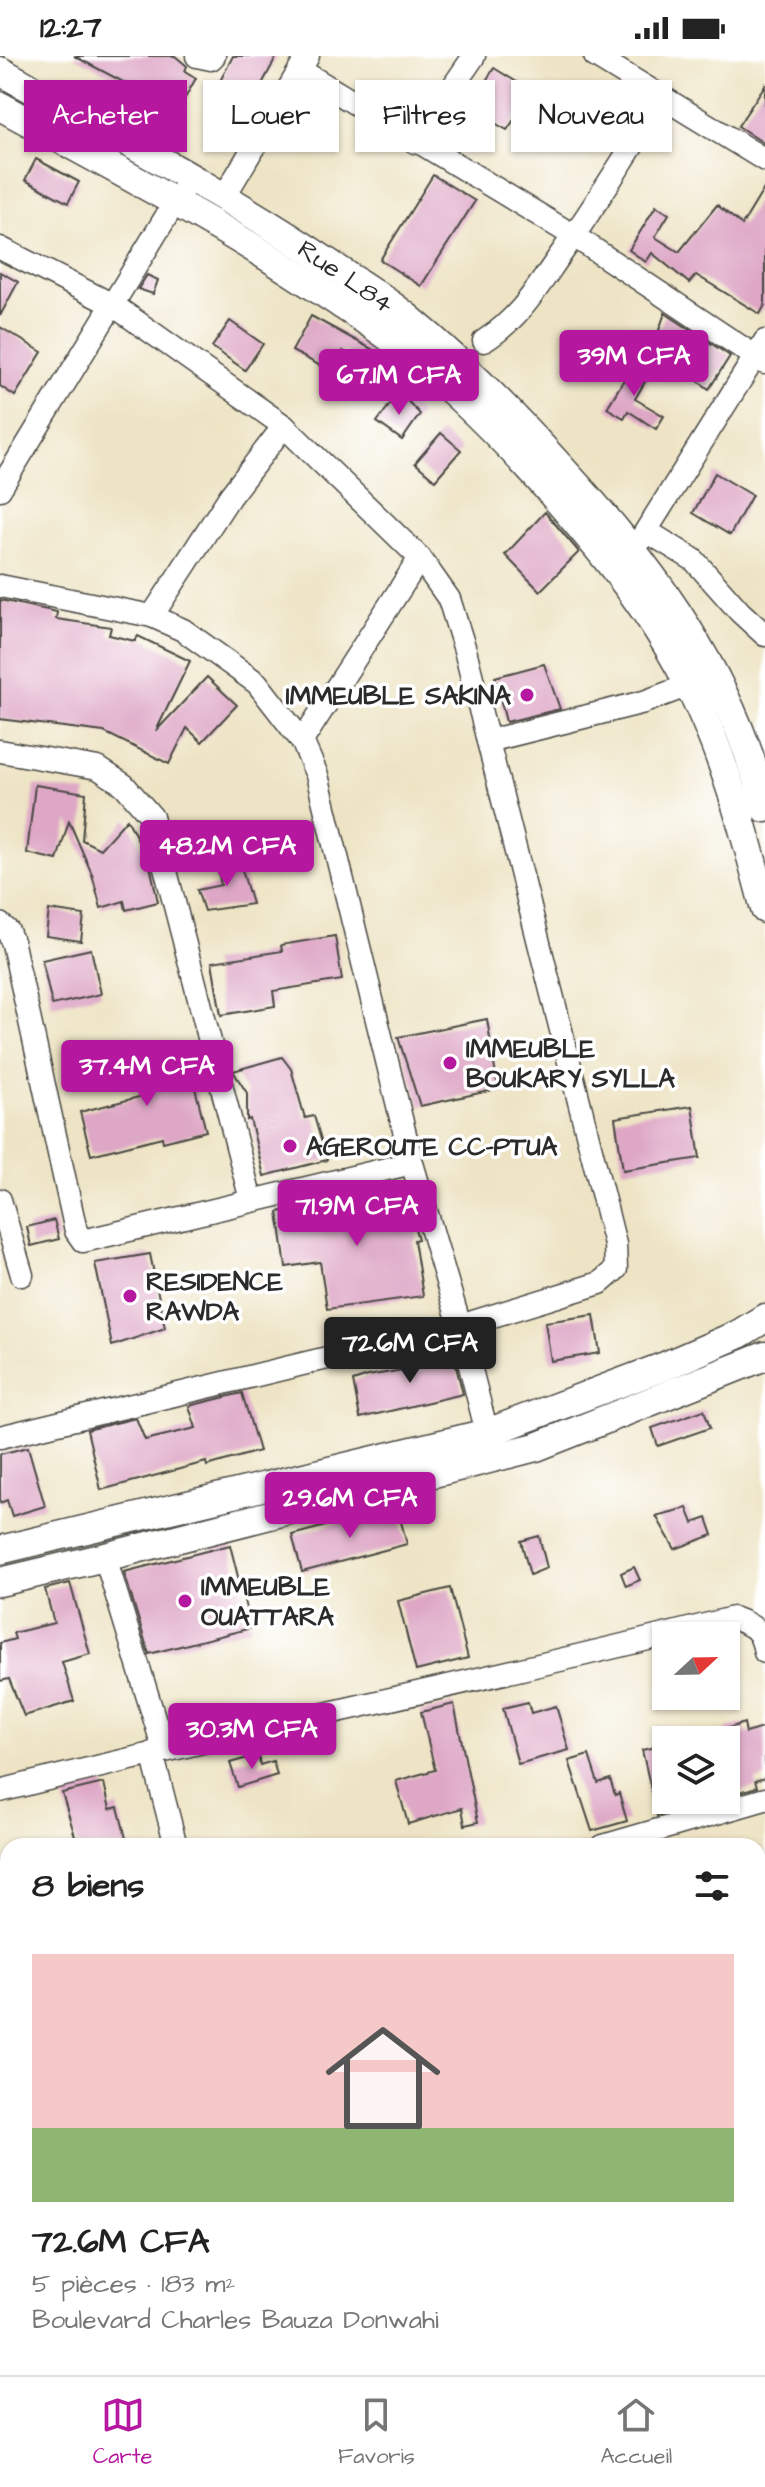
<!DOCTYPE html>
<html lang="fr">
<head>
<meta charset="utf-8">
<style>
	:root { --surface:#fff; --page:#f6f6f6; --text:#222; --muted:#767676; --line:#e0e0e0; --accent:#b5179e }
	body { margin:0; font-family:"Architects Daughter",sans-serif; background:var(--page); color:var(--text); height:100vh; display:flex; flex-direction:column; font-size:30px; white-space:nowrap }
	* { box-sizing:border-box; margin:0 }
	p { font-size:26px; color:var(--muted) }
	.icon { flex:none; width:44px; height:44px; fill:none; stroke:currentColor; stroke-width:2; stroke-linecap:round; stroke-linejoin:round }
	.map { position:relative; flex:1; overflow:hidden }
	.drawer { position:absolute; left:0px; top:1782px; width:766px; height:538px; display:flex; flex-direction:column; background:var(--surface); border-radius:24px 24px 0 0; box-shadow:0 2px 6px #0004 }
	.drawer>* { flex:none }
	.top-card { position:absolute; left:24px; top:24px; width:718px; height:72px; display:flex; gap:16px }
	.needle { width:52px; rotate:68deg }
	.tools { position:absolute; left:652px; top:1566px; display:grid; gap:16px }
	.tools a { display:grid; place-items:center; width:88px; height:88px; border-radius:0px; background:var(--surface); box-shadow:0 2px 6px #0004; font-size:40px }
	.price { position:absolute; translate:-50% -68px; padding:0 18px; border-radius:8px; background:var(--accent); color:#fff; font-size:26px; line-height:52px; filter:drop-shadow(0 2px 4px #0008) }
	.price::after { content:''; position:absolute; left:50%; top:48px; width:24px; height:18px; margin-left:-12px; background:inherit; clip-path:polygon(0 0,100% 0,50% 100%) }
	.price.selected { background:#222; color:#fff }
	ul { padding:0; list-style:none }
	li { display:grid; align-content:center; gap:16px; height:424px; padding:0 32px }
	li+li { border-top:2px solid var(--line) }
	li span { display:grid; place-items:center; height:248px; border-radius:0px; color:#555 }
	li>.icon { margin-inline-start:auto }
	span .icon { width:144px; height:144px; fill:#fffc; stroke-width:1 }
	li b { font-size:34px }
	h2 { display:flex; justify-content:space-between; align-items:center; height:96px; padding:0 32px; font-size:34px }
	.tag { padding:0 28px; border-radius:0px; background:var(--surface); box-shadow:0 2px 6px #0004; font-size:28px; line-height:72px }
	.tag.selected { background:var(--accent); color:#fff }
	.status { display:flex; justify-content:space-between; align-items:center; height:56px; padding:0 40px; background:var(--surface); direction:ltr }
	.status svg { height:22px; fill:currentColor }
	.menu { display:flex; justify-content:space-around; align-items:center; height:112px; border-top:2px solid var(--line); background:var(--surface); font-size:22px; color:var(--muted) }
	.menu a { display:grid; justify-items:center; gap:4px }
	.menu .selected { color:var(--accent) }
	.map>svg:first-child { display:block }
	.building { fill:#dea7c6 }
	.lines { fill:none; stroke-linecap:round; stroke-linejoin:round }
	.minor-casing { stroke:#484742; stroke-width:25 }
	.major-casing { stroke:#484742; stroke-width:31 }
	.minor { stroke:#fff; stroke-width:22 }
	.major { stroke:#fff; stroke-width:28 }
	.poi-dot { fill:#b5179e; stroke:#fff; stroke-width:3 }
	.labels { text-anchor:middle; stroke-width:7; stroke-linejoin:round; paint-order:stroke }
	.street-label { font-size:26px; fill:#2b2b2b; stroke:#fff }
	.poi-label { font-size:26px; font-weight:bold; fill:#2b2b2b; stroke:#fff; text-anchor:start }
</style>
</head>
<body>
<div class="status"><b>12:27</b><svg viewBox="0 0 49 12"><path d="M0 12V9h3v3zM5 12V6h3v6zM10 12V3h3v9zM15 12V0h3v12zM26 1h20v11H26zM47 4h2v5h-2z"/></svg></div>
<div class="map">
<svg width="765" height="2319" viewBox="0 0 765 2319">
	<rect width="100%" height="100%" fill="#fff"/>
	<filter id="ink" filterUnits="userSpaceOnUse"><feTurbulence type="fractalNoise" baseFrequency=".0125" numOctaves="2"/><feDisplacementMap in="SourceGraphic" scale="16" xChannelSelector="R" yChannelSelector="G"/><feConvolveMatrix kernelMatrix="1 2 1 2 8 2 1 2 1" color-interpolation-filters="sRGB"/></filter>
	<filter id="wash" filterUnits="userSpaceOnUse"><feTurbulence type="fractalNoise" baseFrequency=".006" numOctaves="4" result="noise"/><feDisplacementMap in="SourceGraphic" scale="32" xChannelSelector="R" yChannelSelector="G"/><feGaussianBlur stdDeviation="1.8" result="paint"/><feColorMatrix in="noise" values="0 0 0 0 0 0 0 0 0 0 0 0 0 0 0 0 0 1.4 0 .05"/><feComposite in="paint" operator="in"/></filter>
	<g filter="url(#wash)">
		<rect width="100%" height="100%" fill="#eee4c5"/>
		<g id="blocks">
			<!-- building -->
			<g class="building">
				<path d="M74,0H175L187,10L185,15L196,22L178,55Z"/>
				<path d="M233,0H277L254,43L220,25Z"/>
				<path d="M494,12L533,36L507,74L469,52Z"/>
				<path d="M765,29V88L738,70Z"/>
				<path d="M36,103L79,126L68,147L25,124Z"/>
				<path d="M433,119L475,145L421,230L380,204Z"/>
				<path d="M765,131V249L760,258L696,219L689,227L652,197L646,206L629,194L656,150L669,158L655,181L679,196L717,149L742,169Z"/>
				<path d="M0,216L18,226L0,260Z"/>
				<path d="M147,219L158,224L153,238L138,233Z"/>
				<path d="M665,257L730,300L709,333L698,325L709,306L659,274Z"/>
				<path d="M311,260L377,296L370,310L343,295L332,316L292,295Z"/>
				<path d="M230,265L263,288L245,314L212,291Z"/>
				<path d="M0,271L42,296L15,340L0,330Z"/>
				<path d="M634,307L650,317L635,343L664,360L656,373L628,355L624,362L607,352Z"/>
				<path d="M399,336L420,358L402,384L377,366Z"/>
				<path d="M441,377L461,394L435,424L415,407Z"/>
				<path d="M715,417L752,439L730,479L693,457Z"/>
				<path d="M545,456L579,496L540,535L505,499Z"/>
				<path d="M0,544L57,556L56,563L111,571L109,579L135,585L138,580L190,605L156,675L207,621L237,649L202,686L187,672L169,708L104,676L0,663Z"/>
				<path d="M544,608L560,653L506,666L495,621Z"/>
				<path d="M35,729L86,737L82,784L100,793L127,763L149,805L158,846L126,854L124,845L101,852L92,818L69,765L57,804L27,797Z"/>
				<path d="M238,800L252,848L204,855L197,834L221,829L216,805Z"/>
				<path d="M49,854L84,859L81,885L46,880Z"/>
				<path d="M335,880L342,924L273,935L275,950L221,959L212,906L282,895L281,889Z"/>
				<path d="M91,893L101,938L52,949L42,904Z"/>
				<path d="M487,963L498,1033L420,1050L398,981Z"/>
				<path d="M169,988L177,1032L194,1028L206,1075L163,1086L162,1081L91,1099L80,1056L143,1040L135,994Z"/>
				<path d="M282,1001L291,1013L305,1062L314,1060L327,1104L264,1120L250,1063L247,1064V1037L233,1015Z"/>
				<path d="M692,1050L700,1102L623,1114L615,1062Z"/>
				<path d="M403,1133L418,1183L414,1184L423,1240L327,1253L320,1206L286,1211L278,1156Z"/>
				<path d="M54,1164L59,1183L31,1190L27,1171Z"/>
				<path d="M150,1198L165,1272L112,1290L95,1207Z"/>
				<path d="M594,1259L600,1297L551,1305L545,1266Z"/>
				<path d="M450,1287L463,1338L360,1362L353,1325L368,1320L426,1310V1293Z"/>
				<path d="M242,1337L259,1395L207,1410L206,1406L101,1434L87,1374L136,1362L145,1384L196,1372L189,1350Z"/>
				<path d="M704,1354L710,1372L658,1390L652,1372Z"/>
				<path d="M28,1391L45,1450L12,1460L7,1444L0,1447V1398Z"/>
				<path d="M397,1451L407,1488L302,1516L292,1479Z"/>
				<path d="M687,1452L693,1467L707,1462L713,1479L675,1493L656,1460Z"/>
				<path d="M539,1480L547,1512L530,1519L521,1485Z"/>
				<path d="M230,1489L251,1572L149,1598L124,1516Z"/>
				<path d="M634,1511L640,1524L626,1530L621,1517Z"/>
				<path d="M70,1527L90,1598L62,1606L74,1645L24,1660L9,1623L0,1625V1587L15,1583L13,1577L54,1567L45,1533Z"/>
				<path d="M450,1532L468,1602L416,1615L398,1545Z"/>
				<path d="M528,1646L531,1657L556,1650L569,1694L518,1708L503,1652Z"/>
				<path d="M454,1648L478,1766L465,1769L462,1752L408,1768L396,1725L435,1714L421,1656Z"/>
				<path d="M744,1667L746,1677L765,1671V1722L755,1725L757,1731L726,1740V1673Z"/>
				<path d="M666,1689V1757L657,1760L642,1694Z"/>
				<path d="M258,1699L260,1709L273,1705L277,1719L238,1731L230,1707Z"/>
				<path d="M589,1699L598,1727L610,1723L615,1739L619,1737L627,1765L592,1775L569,1705Z"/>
				<path d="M104,1727L110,1753L118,1751L128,1790H78L62,1737Z"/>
			</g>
		</g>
	</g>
	<g filter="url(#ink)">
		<use href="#blocks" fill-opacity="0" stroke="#484742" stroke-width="2"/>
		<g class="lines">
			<!-- minor casing -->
			<g class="minor-casing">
				<g id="minor">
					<path d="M197,0L211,3L214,0"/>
					<path d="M595,0L765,104"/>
					<path d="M300,14L574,180L765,307"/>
					<path d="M415,86L474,0"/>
					<path d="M224,141L308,0"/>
					<path d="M0,192L113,249L284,370L420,502L449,543L465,594L615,1188L616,1213L600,1227L460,1270L0,1381"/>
					<path d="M484,285C520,262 537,232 561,198C597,147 629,94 663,42"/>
					<path d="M0,433L183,133"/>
					<path d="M648,476L694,504L740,556L765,579"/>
					<path d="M634,494L765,285"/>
					<path d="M0,530L152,560L183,574L257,627L302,685L317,719L412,1107L460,1270L487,1377"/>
					<path d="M152,560L230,440L284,370"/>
					<path d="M302,685L420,502"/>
					<path d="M488,685L644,646L689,629"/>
					<path d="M0,695L98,712L124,729L152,761L251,1144"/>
					<path d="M0,868L8,875L13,888L76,1175L83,1185L412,1107"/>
					<path d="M0,1144L22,1219"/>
					<path d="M105,1501L164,1694"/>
					<path d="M152,1697L176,1790"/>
					<path d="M0,1735C243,1673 490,1624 733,1562C754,1570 761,1573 765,1596"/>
					<path d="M603,1790L765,1743"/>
					<path d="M0,1957L8,1955"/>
					<path d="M758,1983L765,1982"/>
					<path d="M758,2150L765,2149"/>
					<path d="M0,2164L8,2162"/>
					<path d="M0,2290L8,2288"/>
					<path d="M301,2312L303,2319"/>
					<path d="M517,2312L519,2319"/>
					<path d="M728,2312L730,2319"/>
				</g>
			</g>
			<!-- major casing -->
			<g class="major-casing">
				<g id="major">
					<path d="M0,15C112,78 227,138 333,210C358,227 385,243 408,262C475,317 533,380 591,445C671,536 735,633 765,752"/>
					<path d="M0,50C109,110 220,167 324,237C345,251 368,265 389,281C460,337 523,401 581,472C622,520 662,574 690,631C725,702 745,777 765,853"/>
					<path d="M0,1494L487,1377L665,1310L739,1278L765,1262"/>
					<path d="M0,1526L105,1501L536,1391L765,1300"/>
				</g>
			</g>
			<!-- minor -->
			<use href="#minor" class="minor"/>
			<!-- major -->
			<use href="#major" class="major"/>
		</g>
	</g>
	<!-- markers -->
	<g class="poi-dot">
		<circle cx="527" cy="639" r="8"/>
		<circle cx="450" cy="1007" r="8"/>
		<circle cx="290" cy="1090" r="8"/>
		<circle cx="130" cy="1240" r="8"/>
		<circle cx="185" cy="1545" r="8"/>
	</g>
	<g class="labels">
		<!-- street labels -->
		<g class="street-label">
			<text transform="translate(346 220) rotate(34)" y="9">Rue L84</text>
		</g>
		<!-- poi labels -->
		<g class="poi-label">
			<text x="511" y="648" text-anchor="end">IMMEUBLE SAKINA</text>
			<text x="466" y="1001">IMMEUBLE<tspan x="466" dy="30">BOUKARY SYLLA</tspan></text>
			<text x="306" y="1099">AGEROUTE CC-PTUA</text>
			<text x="146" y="1234">RESIDENCE<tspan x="146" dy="30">RAWDA</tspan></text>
			<text x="201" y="1539">IMMEUBLE<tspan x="201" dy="30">OUATTARA</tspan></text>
		</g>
	</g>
</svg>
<div class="tools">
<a><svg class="needle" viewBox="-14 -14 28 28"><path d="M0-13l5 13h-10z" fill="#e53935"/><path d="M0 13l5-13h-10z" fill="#767676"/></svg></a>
<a><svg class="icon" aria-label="layers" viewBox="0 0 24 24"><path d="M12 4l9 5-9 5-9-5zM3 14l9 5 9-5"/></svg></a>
</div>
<b class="price" style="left:634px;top:342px">39M CFA</b>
<b class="price" style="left:399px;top:361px">67.1M CFA</b>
<b class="price" style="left:227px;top:832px">48.2M CFA</b>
<b class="price" style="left:147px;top:1052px">37.4M CFA</b>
<b class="price" style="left:357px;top:1192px">71.9M CFA</b>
<b class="price selected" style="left:410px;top:1329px">72.6M CFA</b>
<b class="price" style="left:350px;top:1484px">29.6M CFA</b>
<b class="price" style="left:252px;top:1715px">30.3M CFA</b>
<div class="top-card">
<a class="tag selected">Acheter</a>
<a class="tag">Louer</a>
<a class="tag">Filtres</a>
<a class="tag">Nouveau</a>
</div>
<section class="drawer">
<h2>8 biens<svg class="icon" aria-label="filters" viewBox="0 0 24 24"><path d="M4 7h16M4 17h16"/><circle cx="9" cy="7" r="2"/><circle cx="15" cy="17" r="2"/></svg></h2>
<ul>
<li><span style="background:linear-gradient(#f6c9c9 70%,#8fb573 0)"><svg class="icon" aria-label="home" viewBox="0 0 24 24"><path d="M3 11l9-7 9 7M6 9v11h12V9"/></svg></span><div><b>72.6M CFA</b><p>5 pièces · 183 m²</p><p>Boulevard Charles Bauza Donwahi</p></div></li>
</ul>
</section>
</div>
<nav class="menu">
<a class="selected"><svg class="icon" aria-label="map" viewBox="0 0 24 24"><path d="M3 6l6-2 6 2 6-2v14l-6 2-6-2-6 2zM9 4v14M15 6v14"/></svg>Carte</a>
<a><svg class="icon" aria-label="saved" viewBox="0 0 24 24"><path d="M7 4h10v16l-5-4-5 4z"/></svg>Favoris</a>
<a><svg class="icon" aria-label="home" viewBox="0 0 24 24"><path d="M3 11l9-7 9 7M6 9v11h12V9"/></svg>Accueil</a>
</nav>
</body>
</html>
